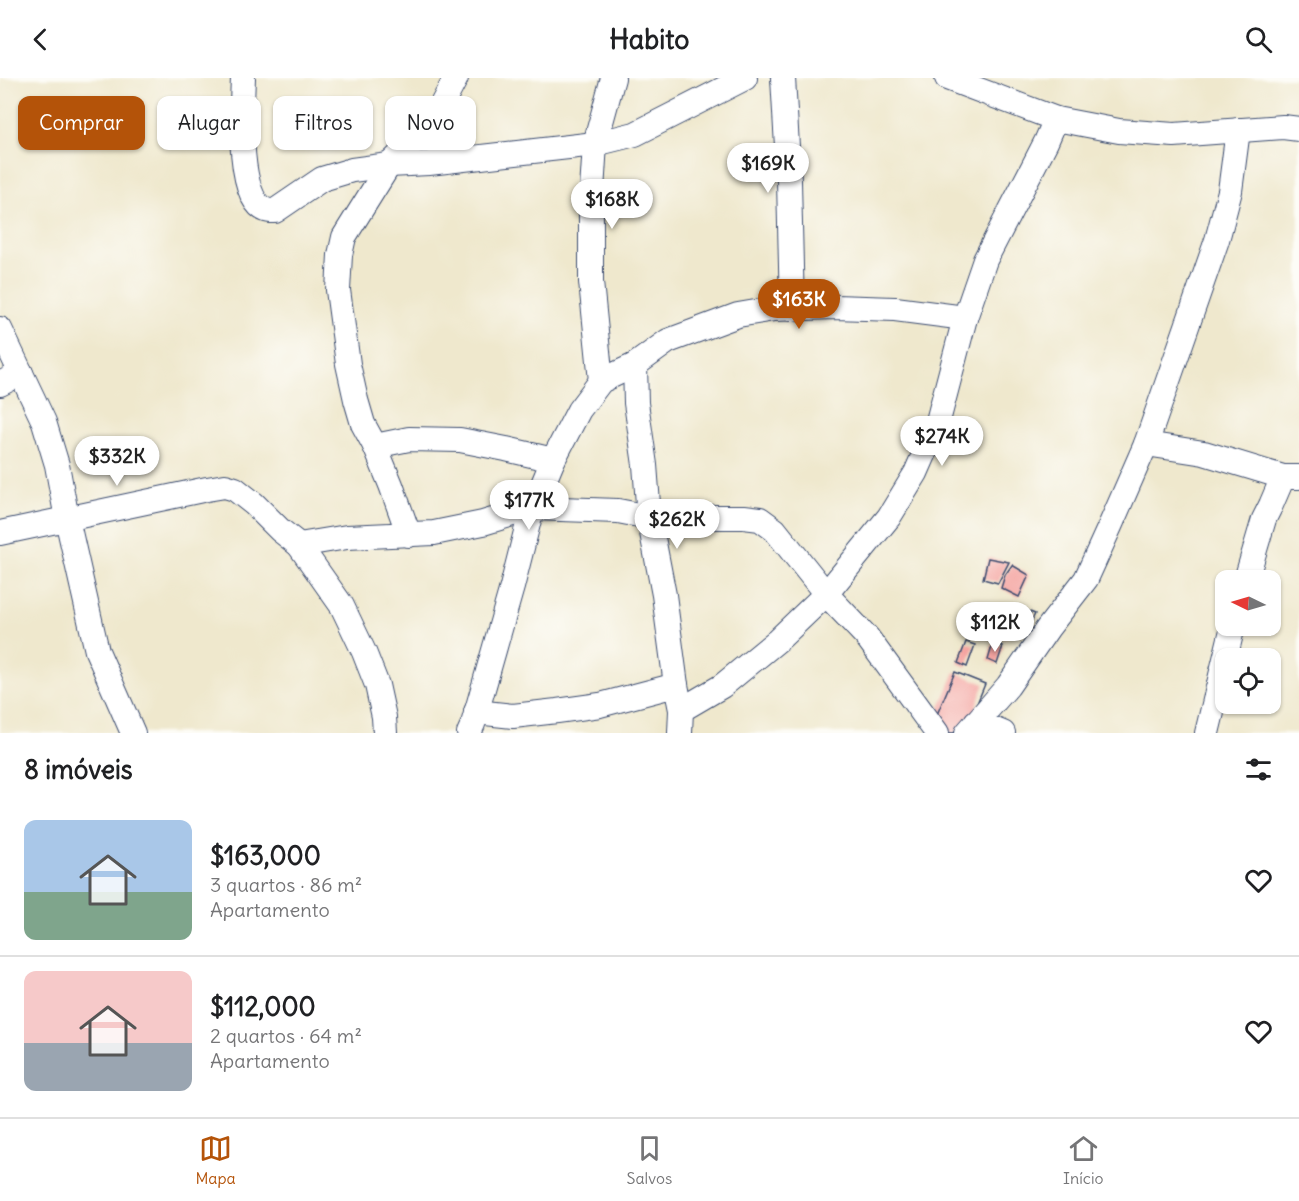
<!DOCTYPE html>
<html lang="pt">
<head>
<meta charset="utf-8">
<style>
	:root { --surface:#fff; --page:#f6f6f6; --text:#202124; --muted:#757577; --line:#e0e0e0; --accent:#b45309 }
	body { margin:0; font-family:Delius,sans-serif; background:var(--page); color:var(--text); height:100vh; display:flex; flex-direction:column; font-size:22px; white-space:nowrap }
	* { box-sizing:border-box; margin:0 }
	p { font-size:20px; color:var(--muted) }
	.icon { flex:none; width:33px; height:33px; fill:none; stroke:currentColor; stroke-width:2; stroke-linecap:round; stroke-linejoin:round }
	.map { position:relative; height:655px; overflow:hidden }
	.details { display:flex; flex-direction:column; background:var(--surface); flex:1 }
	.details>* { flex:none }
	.guide { position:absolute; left:18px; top:18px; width:600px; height:54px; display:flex; gap:12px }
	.needle { width:39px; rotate:275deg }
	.controls { position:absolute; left:1215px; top:492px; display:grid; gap:12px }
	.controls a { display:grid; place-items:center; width:66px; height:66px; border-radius:12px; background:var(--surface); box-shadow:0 2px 4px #0004; font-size:30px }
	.price { position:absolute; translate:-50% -51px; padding:0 14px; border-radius:21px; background:#fff; color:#222; font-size:20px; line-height:39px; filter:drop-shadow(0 2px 3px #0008) }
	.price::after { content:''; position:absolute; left:50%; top:36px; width:18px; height:14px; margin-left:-9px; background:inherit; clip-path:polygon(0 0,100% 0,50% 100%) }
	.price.selected { background:var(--accent); color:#fff }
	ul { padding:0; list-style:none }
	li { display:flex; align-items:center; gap:18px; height:150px; padding:0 24px }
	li+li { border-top:2px solid var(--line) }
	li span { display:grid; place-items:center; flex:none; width:168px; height:120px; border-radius:12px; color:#555 }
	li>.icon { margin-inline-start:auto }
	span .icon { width:72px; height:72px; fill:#fffc; stroke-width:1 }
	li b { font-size:26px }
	h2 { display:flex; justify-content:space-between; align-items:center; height:72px; padding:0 24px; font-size:26px }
	.pill { padding:0 21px; border-radius:12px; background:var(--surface); box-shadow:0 2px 4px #0004; font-size:21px; line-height:54px }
	.pill.selected { background:var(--accent); color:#fff }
	header { display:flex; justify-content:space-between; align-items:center; height:78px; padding:0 24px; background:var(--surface); font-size:27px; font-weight:700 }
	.dock { display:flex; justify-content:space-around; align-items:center; height:84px; border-top:2px solid var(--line); background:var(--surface); font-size:16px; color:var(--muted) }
	.dock a { display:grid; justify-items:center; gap:3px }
	.dock .selected { color:var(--accent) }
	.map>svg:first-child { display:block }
	.building { fill:#f4a4a1 }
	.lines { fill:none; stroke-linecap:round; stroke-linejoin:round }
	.minor-casing { stroke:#3b4b6f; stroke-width:26 }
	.minor { stroke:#fff; stroke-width:24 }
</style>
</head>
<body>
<header><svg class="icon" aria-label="back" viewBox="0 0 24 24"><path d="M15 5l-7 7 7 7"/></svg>Habito<svg class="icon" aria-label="search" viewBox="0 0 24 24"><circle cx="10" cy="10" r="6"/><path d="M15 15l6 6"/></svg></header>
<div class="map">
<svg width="1299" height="655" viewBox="0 0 1299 655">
	<rect width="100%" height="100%" fill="#fdfcf7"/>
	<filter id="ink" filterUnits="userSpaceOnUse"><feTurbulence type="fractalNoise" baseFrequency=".0167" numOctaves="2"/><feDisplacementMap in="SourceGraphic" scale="12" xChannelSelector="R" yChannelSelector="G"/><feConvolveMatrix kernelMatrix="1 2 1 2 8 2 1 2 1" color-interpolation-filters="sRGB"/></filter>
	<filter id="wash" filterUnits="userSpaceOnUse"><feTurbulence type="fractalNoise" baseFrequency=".008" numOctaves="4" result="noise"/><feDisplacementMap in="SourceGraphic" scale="24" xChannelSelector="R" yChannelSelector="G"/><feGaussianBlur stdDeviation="1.35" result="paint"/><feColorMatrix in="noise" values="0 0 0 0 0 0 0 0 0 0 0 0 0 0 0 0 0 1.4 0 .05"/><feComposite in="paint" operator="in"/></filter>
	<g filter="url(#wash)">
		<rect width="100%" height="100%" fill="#efe8cd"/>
		<g id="blocks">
			<!-- building -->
			<g class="building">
				<path d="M988,480L1009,484L998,505L983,501Z"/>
				<path d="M1012,487L1029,497L1019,519L1001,510L1005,497Z"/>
				<path d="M1012,527L1035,536L1031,544L1014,537L1005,560L984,552L993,529L1009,535Z"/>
				<path d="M966,564L975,567L967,589L958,585Z"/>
				<path d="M993,565L1003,568L997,586L988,582Z"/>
				<path d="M955,594L985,606L976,628L978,631L955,655H949L933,646Z"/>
			</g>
		</g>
	</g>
	<g filter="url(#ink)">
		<use href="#blocks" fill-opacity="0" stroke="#3b4b6f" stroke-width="1.5"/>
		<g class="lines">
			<!-- minor casing -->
			<g class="minor-casing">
				<g id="minor">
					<path d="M243,0C242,26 236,122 266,132C268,133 272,133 275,133L322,101L352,92L389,87L429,85L595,66L635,56L745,0"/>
					<path d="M783,0L789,103L792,231"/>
					<path d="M947,0L1056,41L1119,53L1174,57L1283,49L1299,51"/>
					<path d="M0,251L44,344L57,387L67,441L97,573L133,655"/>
					<path d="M635,287L636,325L645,387L649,439L664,517L676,607L681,632L680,655"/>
					<path d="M601,303L591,204V128L595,66L613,0"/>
					<path d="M0,306L21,295"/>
					<path d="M1146,366L1204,375L1283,399H1299"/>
					<path d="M375,368L409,361L460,362L506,371L553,382"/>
					<path d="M0,455L207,411L225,408L235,411L254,426L280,452L299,467L342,528L364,574L377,607L384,639L385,655"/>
					<path d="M409,457L391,407L375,368L363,346L356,322L348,286L338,212L340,177L344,159L389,87L426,51L439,32L456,0"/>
					<path d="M299,467L347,459L434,455L483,445L532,430L618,433L649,439H744L760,441L775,452L826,516L867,559L937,655"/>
					<path d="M1246,502L1264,441L1271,427L1283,399"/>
					<path d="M681,632L722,608L778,562L826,516L889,439L916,395L937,347L965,240L985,182L1046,64L1056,41"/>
					<path d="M476,634L513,638L557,633L600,627L676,607"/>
					<path d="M976,644L1003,655"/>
					<path d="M469,655L473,646L512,509L532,430L543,406L553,382L579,332L601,303L635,287L668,263L738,237L774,231L835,229L895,231L965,240"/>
					<path d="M967,655L1008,608L1048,550L1086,501L1111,446L1146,366L1217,162L1230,113L1238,52"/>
					<path d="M1207,655L1233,548"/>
				</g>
			</g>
			<!-- minor -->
			<use href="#minor" class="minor"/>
		</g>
	</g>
</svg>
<div class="controls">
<a><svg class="needle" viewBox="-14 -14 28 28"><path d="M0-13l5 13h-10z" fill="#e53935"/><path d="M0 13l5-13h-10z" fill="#757577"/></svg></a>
<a><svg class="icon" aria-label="locate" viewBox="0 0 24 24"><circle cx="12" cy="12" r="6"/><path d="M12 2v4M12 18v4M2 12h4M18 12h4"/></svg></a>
</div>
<b class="price" style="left:768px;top:116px">$169K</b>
<b class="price" style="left:612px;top:152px">$168K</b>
<b class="price selected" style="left:799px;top:252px">$163K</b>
<b class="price" style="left:942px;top:389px">$274K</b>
<b class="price" style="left:117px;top:409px">$332K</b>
<b class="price" style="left:529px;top:453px">$177K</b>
<b class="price" style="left:677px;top:472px">$262K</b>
<b class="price" style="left:995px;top:575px">$112K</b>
<div class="guide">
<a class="pill selected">Comprar</a>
<a class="pill">Alugar</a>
<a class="pill">Filtros</a>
<a class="pill">Novo</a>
</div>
</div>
<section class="details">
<h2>8 imóveis<svg class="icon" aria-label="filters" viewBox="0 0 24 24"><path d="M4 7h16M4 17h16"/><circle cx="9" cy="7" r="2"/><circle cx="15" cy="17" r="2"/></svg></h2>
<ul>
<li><span style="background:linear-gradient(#a9c7e8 60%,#7fa58c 0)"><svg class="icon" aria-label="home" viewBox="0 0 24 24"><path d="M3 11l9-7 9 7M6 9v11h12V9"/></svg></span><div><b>$163,000</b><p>3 quartos · 86 m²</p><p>Apartamento</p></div><svg class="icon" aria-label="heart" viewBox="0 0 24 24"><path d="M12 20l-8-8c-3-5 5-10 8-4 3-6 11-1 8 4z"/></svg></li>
<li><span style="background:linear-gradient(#f6c9c9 60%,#9aa5b1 0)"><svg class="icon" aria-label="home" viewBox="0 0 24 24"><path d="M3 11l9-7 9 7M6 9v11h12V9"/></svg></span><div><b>$112,000</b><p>2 quartos · 64 m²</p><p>Apartamento</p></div><svg class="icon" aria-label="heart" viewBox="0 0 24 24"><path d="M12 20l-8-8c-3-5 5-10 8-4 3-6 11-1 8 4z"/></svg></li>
</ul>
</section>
<nav class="dock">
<a class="selected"><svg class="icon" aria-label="map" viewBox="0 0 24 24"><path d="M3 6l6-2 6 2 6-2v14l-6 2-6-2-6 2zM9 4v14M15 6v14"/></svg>Mapa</a>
<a><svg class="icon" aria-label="saved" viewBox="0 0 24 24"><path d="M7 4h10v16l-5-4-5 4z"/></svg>Salvos</a>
<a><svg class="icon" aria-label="home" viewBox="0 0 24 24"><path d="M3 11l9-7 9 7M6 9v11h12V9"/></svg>Início</a>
</nav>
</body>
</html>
